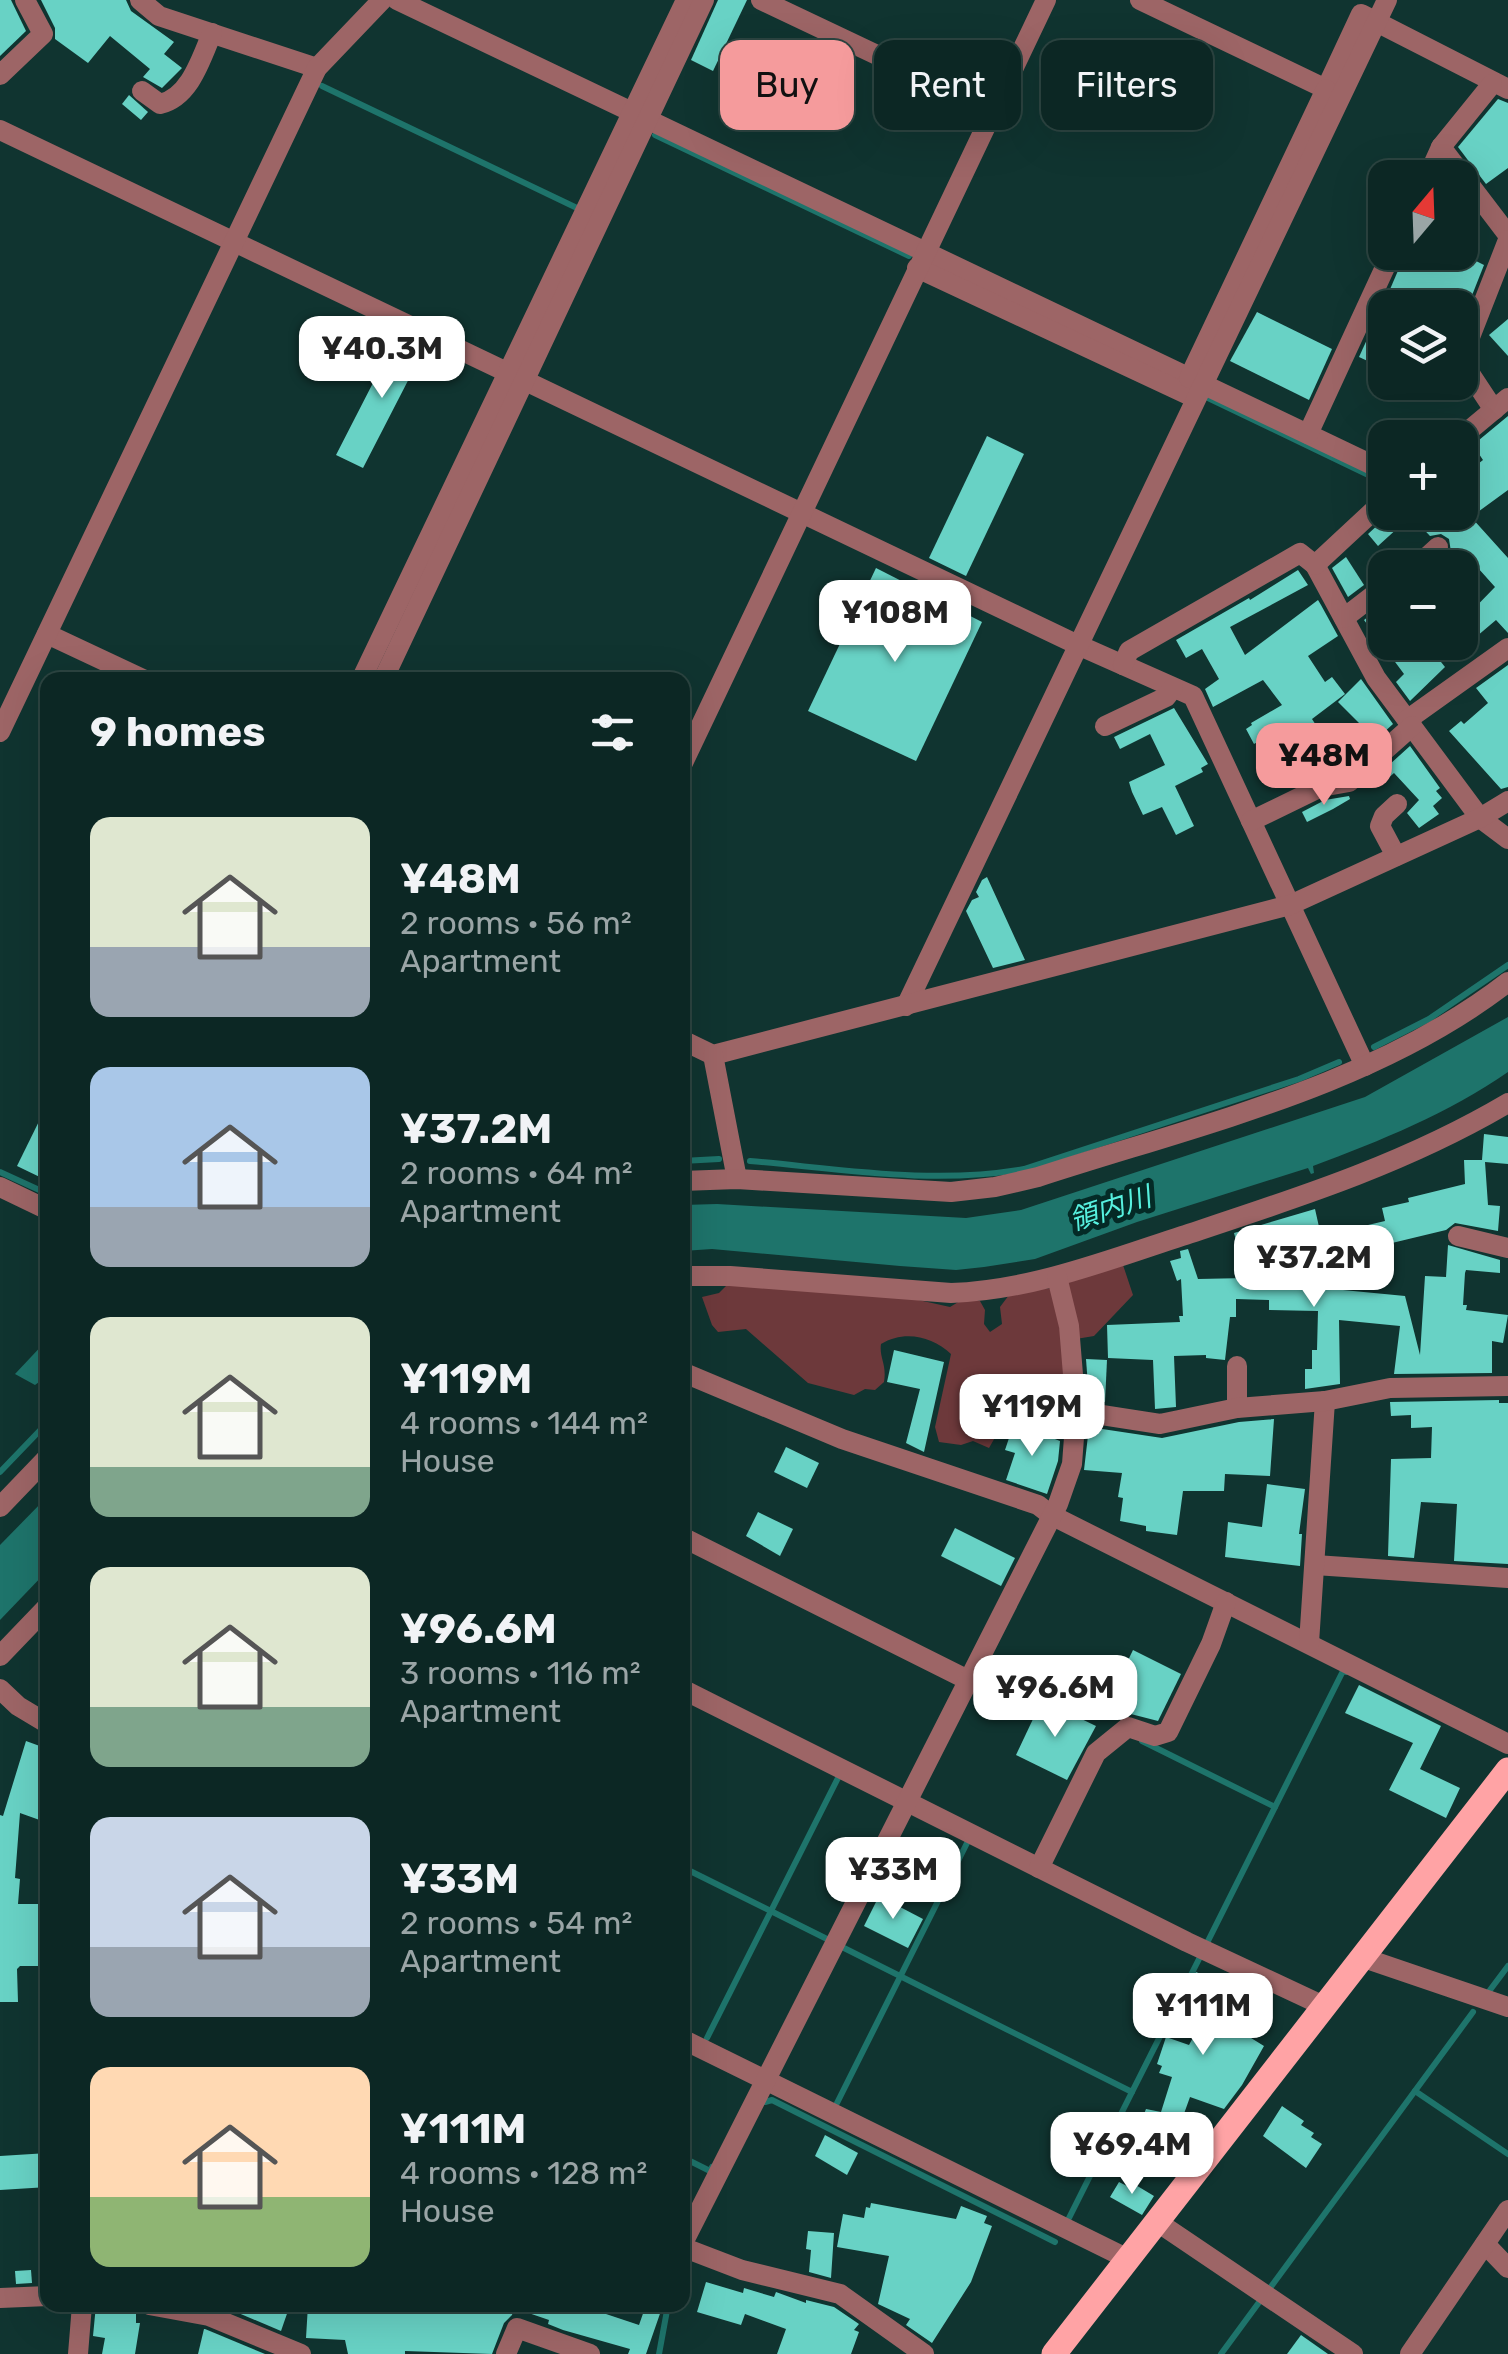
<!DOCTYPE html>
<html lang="en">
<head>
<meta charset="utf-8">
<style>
	:root { --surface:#0c2724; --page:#152f2c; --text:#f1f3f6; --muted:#9aa5a6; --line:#2c4441; --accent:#f59b9c }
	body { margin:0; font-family:Rubik,"Noto Sans JP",sans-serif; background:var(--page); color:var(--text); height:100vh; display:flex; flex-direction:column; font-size:38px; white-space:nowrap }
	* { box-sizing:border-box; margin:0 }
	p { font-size:32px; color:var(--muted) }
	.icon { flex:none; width:55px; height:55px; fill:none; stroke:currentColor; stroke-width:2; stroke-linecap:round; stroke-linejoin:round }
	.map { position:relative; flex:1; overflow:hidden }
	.details { position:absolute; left:40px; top:672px; width:650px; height:1640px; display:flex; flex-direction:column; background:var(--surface); border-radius:20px; box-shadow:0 10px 40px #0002,0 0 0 2px var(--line) }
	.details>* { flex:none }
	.hud { position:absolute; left:720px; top:40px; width:638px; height:90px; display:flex; gap:20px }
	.needle { width:65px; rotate:19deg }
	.fabs { position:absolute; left:1368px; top:160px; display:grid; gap:20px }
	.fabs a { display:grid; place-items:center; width:110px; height:110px; border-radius:20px; background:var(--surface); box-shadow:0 10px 40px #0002,0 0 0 2px var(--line); font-size:50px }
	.price { position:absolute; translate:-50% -85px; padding:0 22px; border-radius:20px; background:#fff; color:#222; font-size:32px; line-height:65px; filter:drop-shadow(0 2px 5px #0008) }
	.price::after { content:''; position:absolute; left:50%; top:60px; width:30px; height:22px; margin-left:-15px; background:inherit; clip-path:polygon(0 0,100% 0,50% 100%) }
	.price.on { background:var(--accent); color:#111 }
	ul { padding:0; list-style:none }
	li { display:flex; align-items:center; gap:30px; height:250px; padding:0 50px }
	li span { display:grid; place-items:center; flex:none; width:280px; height:200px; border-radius:20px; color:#555 }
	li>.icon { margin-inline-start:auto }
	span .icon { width:120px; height:120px; fill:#fffc; stroke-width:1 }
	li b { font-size:42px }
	h2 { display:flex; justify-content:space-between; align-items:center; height:120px; padding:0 50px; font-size:42px }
	.chip { padding:0 35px; border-radius:20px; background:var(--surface); box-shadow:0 10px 40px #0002,0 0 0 2px var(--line); font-size:35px; line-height:90px }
	.chip.on { background:var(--accent); color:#111 }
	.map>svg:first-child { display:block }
	.green { fill:#6d393b }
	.water { fill:#1e746b }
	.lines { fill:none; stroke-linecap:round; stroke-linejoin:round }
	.stream { stroke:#1e746b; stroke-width:6 }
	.building { fill:#68d2c5 }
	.minor { stroke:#9d6566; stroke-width:20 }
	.major { stroke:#ffa3a5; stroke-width:25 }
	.labels { text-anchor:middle; stroke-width:10; stroke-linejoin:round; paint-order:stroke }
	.water-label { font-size:28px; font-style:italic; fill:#57f0df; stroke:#042a26 }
</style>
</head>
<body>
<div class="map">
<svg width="1508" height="2354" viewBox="0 0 1508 2354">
	<rect width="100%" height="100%" fill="#103430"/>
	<!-- green -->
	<g class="green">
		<path d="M1121,1259L1133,1295L1094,1336L1076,1339L1063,1280Z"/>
		<path d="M727,1285L914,1299L950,1307L960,1301H980L985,1310L984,1324L990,1332L1002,1324L1000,1307L1012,1291L1052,1288L1070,1383L1065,1403L1036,1419L1005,1420L989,1448L973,1441L961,1445L939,1442L935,1427L951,1354C932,1336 904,1330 881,1344C879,1358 887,1364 884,1382L875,1390L865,1389L854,1395L808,1383L746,1329L718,1332L712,1325L702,1297L719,1293Z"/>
	</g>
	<!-- water -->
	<g class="water">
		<path d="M1508,1017V1072C1449,1113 1380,1141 1313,1166L1314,1173L1311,1174L1308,1168L1137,1222L1035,1259L984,1267L956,1270L900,1266L712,1249L683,1251V1205L717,1204L966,1218L1021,1210L1365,1097Z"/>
		<path d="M47,1340V1376L35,1385L15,1374Z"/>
		<path d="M47,1497V1571L0,1620V1545Z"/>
	</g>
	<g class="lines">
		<!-- stream -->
		<g class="stream">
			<path d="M322,86L577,208"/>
			<path d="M655,135L909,256"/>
			<path d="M1208,398L1385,483"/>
			<path d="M1374,1047L1429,1019L1508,965"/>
			<path d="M682,1161L719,1159"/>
			<path d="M750,1161C841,1169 934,1185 1024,1169L1299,1079L1339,1062"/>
			<path d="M0,1172L48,1194"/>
			<path d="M0,1472L48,1422"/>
			<path d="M985,1665L1095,1717"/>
			<path d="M1142,1741L1275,1807"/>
			<path d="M682,1867L827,1939"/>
			<path d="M1208,1941L1343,1671L1346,1672"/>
			<path d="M842,1947L1132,2092L1200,1957"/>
			<path d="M1490,1990L1508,1966"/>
			<path d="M707,2038L838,1778"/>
			<path d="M1415,2091L1508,2154"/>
			<path d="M765,2102L772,2100L1055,2242"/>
			<path d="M837,2103L968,1841"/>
			<path d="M682,2157L710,2171L712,2167"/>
			<path d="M1069,2218L1132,2092"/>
			<path d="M1270,2288L1473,2012"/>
			<path d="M659,2354L668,2305"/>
			<path d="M1221,2354L1260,2301"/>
		</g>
	</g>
	<!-- building -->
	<g class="building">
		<path d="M0,0H11L26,31L0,56Z"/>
		<path d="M41,0H126L131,11L174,42L164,54L182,68L162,88L143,77L150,69L110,36L88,63L55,39V28Z"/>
		<path d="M718,0H747L713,71L691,60Z"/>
		<path d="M129,95L148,112L141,120L122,104Z"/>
		<path d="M1498,99L1508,103V168L1486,184L1458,147Z"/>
		<path d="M1406,252H1458L1484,265L1467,308H1382Z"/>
		<path d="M1380,311L1385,313V369L1359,357Z"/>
		<path d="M1257,312L1332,349L1309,400L1230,361Z"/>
		<path d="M1508,319V356L1489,335Z"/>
		<path d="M395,340L435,357L427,373L415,367L363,468L336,455Z"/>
		<path d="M1508,416V490L1471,517L1508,558V633L1496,620L1470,642L1467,639L1441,662L1445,667L1410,701L1396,682L1404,674L1364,620L1378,609L1385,621V642H1460V623L1495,587L1478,568H1440L1451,552L1449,539L1441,534L1430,536L1411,516L1378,546L1368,534L1392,512H1460V478L1483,460L1473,445Z"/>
		<path d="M987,436L1024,454L966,576L929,558Z"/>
		<path d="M1346,557L1364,585L1348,597L1332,568Z"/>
		<path d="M876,568L982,622L916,761L808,711Z"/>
		<path d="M1298,570L1308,585L1230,627L1245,655L1318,600L1321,605L1338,636L1308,656L1325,682L1332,677L1345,694L1312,719L1341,764L1347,758L1350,763L1343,769L1322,773L1294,729L1264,745L1261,740L1254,744L1246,729L1252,725L1251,723L1282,705L1263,680L1213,707L1205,689L1219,679L1202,649L1186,658L1176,640L1249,598L1250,600Z"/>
		<path d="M1508,665V787L1501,789L1449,731L1461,721L1464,724L1488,703L1476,688Z"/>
		<path d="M1361,679L1393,724L1360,754L1375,739L1338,702Z"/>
		<path d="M1174,708L1208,764L1201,768L1203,772L1175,786L1194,826L1176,835L1162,807L1143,815L1132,792L1129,782L1165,765L1150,734L1120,749L1114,737Z"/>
		<path d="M1410,746L1440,788L1436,791L1442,798L1433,806L1439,814L1419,828L1407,813L1419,800L1394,773L1385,781L1379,774Z"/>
		<path d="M1349,796L1350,799L1333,809L1307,822L1302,812L1325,800Z"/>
		<path d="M987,877L1025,960L993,968L966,911L972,900L979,897L976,892L982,880Z"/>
		<path d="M48,1103V1181L17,1166Z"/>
		<path d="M1484,1134L1508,1137V1164L1485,1162L1488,1205L1500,1206L1498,1231L1455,1223L1446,1230L1392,1243L1394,1252L1376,1257L1368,1225L1385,1221L1382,1208L1409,1202L1408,1198L1465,1184L1464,1160H1482Z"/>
		<path d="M1315,1209L1326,1258H1344L1343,1290L1405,1296L1420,1355L1425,1276L1446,1277L1448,1245L1500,1260V1273L1466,1270L1465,1273L1463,1305H1467L1466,1310L1508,1315L1503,1343L1492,1341V1373L1394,1374L1400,1326L1339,1320L1340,1384L1305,1389V1369H1312V1350H1317L1318,1311L1269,1310V1300L1236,1299V1317H1230L1225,1360L1206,1358V1355L1174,1356L1176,1407L1155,1409L1153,1360L1108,1358L1107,1325L1180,1322L1179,1316H1183L1181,1279L1177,1281L1170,1261L1181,1258L1180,1251L1188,1249L1198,1279L1246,1278L1234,1233Z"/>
		<path d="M894,1350L944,1362L924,1452L906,1443L920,1389L887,1382Z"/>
		<path d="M1086,1359L1107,1360L1105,1402L1089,1399Z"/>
		<path d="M1499,1400V1403H1508V1564L1454,1561L1457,1504L1421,1502L1414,1558L1388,1556L1391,1459L1431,1458L1432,1427L1411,1428V1415L1391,1416L1390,1402Z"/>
		<path d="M1274,1419L1270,1476L1225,1474L1224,1491H1183L1177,1535L1146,1531V1526L1120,1521L1123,1498L1118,1497L1122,1473L1084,1470L1089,1427L1162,1438L1239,1422Z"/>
		<path d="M1014,1423L1060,1441L1058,1461L1047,1494L1006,1480L1015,1453L1005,1450Z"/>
		<path d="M786,1447L819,1463L807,1488L774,1472Z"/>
		<path d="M1267,1484L1305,1489L1299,1534H1302L1300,1566L1225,1557L1228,1522L1262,1527Z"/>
		<path d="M758,1512L793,1529L780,1556L746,1536Z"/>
		<path d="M955,1528L1015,1558L1001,1586L941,1556Z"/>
		<path d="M1133,1650L1181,1674L1158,1721L1127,1713L1107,1704Z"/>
		<path d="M1359,1685L1441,1726L1420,1769L1460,1788L1446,1818L1389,1790L1413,1743L1345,1713Z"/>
		<path d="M1042,1700L1096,1726L1067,1780L1016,1755Z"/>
		<path d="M26,1741L48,1749V1823L20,1813L15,1878L20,1879L18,1904H43V1919H48V1966H20L17,1969L18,2002H0V1815L3,1816Z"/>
		<path d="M879,1896L923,1919L908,1948L864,1926Z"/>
		<path d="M1196,1972L1231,1986L1219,2011L1226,2015L1225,2018L1231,2022L1230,2025L1264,2046L1242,2085L1224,2109L1190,2097L1176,2136L1140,2124L1146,2109L1161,2112L1172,2077L1159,2073L1162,2066L1157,2064L1166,2037L1189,2045L1203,2019L1179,2007Z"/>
		<path d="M1282,2106L1304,2121L1301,2125L1314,2133L1311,2137L1322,2144L1306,2168L1263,2136Z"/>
		<path d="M825,2135L858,2153L847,2175L815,2156Z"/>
		<path d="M48,2153V2187L0,2190V2156Z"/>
		<path d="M1119,2182L1131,2188L1134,2184L1154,2196L1142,2215L1110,2197Z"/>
		<path d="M871,2203L956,2219L961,2206L987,2216L984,2223L992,2226L971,2282L932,2343L906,2325L910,2319L878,2304L889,2256L837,2247L843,2214L864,2218L866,2207L870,2208Z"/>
		<path d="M808,2231L834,2233L831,2278L809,2272L811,2250L806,2249Z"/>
		<path d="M31,2270L32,2283L16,2284L15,2271Z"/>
		<path d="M706,2282L743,2293L744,2288L774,2297L776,2292L806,2303V2300L834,2307L859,2324L854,2330L859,2332L851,2354H777L786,2329L745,2314L741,2325L697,2312Z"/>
		<path d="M96,2305L136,2308V2323H140L135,2354H102L105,2338L93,2336Z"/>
		<path d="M238,2305H290L281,2331L236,2312Z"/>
		<path d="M308,2305H606L603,2313L639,2325L646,2305H663L646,2354H628L630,2349L563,2330L548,2324L549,2320L514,2308L512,2315L504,2323L492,2354L405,2351V2354H348L345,2340L306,2338Z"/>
		<path d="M204,2329H205L265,2354H198Z"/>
		<path d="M1301,2335L1328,2354H1287Z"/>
	</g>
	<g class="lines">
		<!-- minor -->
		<g class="minor">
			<path d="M140,0L159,16L317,68"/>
			<path d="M397,0L1385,471"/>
			<path d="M761,0L993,110"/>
			<path d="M1140,0L1326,89L1361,14L1508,89"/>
			<path d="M0,75L43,34L25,0"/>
			<path d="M1492,84L1441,147L1508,235"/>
			<path d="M142,91L160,104C190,97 201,59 212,33"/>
			<path d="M0,130L1078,645L1193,696L1365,1066"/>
			<path d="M1427,178L1441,147"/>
			<path d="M917,268L1195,398"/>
			<path d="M1189,378L1326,89"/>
			<path d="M1494,410L1461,360L1508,240"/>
			<path d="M1308,434L1392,252"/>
			<path d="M1460,438L1508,398"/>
			<path d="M1315,565L1376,678L1480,818L1508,839"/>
			<path d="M1415,568L1438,547"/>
			<path d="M1344,618L1379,591L1385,596"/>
			<path d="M47,634L145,680"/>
			<path d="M1123,665L1129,651L1300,553L1315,565L1385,500"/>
			<path d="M361,680L686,0"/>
			<path d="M383,680L704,0"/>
			<path d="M1407,720L1508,648"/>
			<path d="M1105,726L1166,697L1173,688"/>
			<path d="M0,732L317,68L382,0"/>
			<path d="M682,765L1046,0"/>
			<path d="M1251,821L1321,787L1349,782L1412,726"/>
			<path d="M1396,856L1380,826L1384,816L1397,804"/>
			<path d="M906,1006L1387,0"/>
			<path d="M682,1040L713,1055L1290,905L1480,818L1508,801"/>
			<path d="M713,1055L737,1179"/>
			<path d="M682,1181L737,1179L951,1192L995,1187L1038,1177C1197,1125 1374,1086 1508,982"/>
			<path d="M0,1187L48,1210"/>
			<path d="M1458,1236L1508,1248"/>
			<path d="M682,1276H730L951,1293C1031,1290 1106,1261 1182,1236C1294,1199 1405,1164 1508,1103"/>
			<path d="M1057,1277L1069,1326L1076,1411"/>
			<path d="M682,1372L842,1439L1038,1505L1051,1515L1508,1744"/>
			<path d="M1237,1408V1366"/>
			<path d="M0,1507L48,1457"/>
			<path d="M682,1537L968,1680"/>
			<path d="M1315,1565L1508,1578"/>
			<path d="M1309,1643L1325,1401"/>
			<path d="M0,1656L48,1606"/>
			<path d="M0,1689L18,1706L48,1724"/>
			<path d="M682,1689L1187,1942L1326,2007"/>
			<path d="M1039,1868L1096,1753L1128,1727L1155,1736L1168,1732L1211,1644L1226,1602"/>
			<path d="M48,1872V1891"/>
			<path d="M1364,1958L1508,2007"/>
			<path d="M682,2039L1126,2258"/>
			<path d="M1156,2221L1353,2354"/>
			<path d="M1485,2244L1508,2268"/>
			<path d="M682,2245L1058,1504L1072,1464L1076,1411L1160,1424L1237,1408L1325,1401L1390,1388L1508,1386"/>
			<path d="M682,2247L742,2270L840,2294L924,2354"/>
			<path d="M0,2298L48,2296"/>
			<path d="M149,2305L209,2316L301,2354"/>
			<path d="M78,2354L82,2305"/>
			<path d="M506,2354L517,2328L590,2354"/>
			<path d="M1410,2354L1508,2210"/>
		</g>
		<!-- major -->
		<path class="major" d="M1054,2354L1508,1770"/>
	</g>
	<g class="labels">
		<!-- water labels -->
		<g class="water-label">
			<text transform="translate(1110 1208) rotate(-18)" y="10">領内川</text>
		</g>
	</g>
</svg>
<div class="fabs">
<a><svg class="needle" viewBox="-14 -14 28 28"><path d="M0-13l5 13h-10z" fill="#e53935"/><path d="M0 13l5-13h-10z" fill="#9aa5a6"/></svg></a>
<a><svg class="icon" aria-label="layers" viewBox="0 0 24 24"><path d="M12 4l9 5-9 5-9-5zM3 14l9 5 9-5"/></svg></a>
<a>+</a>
<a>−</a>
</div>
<b class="price" style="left:382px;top:401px">¥40.3M</b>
<b class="price" style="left:895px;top:665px">¥108M</b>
<b class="price on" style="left:1324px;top:808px">¥48M</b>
<b class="price" style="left:1314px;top:1310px">¥37.2M</b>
<b class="price" style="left:1032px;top:1459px">¥119M</b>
<b class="price" style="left:1055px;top:1740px">¥96.6M</b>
<b class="price" style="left:893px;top:1922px">¥33M</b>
<b class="price" style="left:1203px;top:2058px">¥111M</b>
<b class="price" style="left:1132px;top:2197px">¥69.4M</b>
<div class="hud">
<a class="chip on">Buy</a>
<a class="chip">Rent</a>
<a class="chip">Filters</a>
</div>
<section class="details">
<h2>9 homes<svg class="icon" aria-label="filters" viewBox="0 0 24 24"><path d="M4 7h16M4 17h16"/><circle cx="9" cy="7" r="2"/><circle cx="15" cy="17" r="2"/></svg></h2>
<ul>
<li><span style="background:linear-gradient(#dfe7d0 65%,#9aa5b1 0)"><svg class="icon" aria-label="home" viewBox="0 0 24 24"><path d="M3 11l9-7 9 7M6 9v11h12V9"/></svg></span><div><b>¥48M</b><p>2 rooms · 56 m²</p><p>Apartment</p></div></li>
<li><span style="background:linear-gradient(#a9c7e8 70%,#9aa5b1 0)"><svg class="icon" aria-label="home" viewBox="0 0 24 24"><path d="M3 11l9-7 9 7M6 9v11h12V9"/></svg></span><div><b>¥37.2M</b><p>2 rooms · 64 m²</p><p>Apartment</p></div></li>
<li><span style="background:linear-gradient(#dfe7d0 75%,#7fa58c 0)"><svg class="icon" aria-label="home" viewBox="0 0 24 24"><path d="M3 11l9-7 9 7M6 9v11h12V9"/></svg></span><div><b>¥119M</b><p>4 rooms · 144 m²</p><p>House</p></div></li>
<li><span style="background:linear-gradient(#dfe7d0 70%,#7fa58c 0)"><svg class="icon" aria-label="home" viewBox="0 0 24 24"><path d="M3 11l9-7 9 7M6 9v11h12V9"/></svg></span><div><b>¥96.6M</b><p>3 rooms · 116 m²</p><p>Apartment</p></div></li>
<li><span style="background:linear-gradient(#c9d6e8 65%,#9aa5b1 0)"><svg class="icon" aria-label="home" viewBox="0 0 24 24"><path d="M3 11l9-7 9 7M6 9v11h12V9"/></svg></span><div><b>¥33M</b><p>2 rooms · 54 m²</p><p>Apartment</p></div></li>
<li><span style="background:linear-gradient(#ffd9b3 65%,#8fb573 0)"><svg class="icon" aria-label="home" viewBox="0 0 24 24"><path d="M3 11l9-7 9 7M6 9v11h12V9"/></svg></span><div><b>¥111M</b><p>4 rooms · 128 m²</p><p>House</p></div></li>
</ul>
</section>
</div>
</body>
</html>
